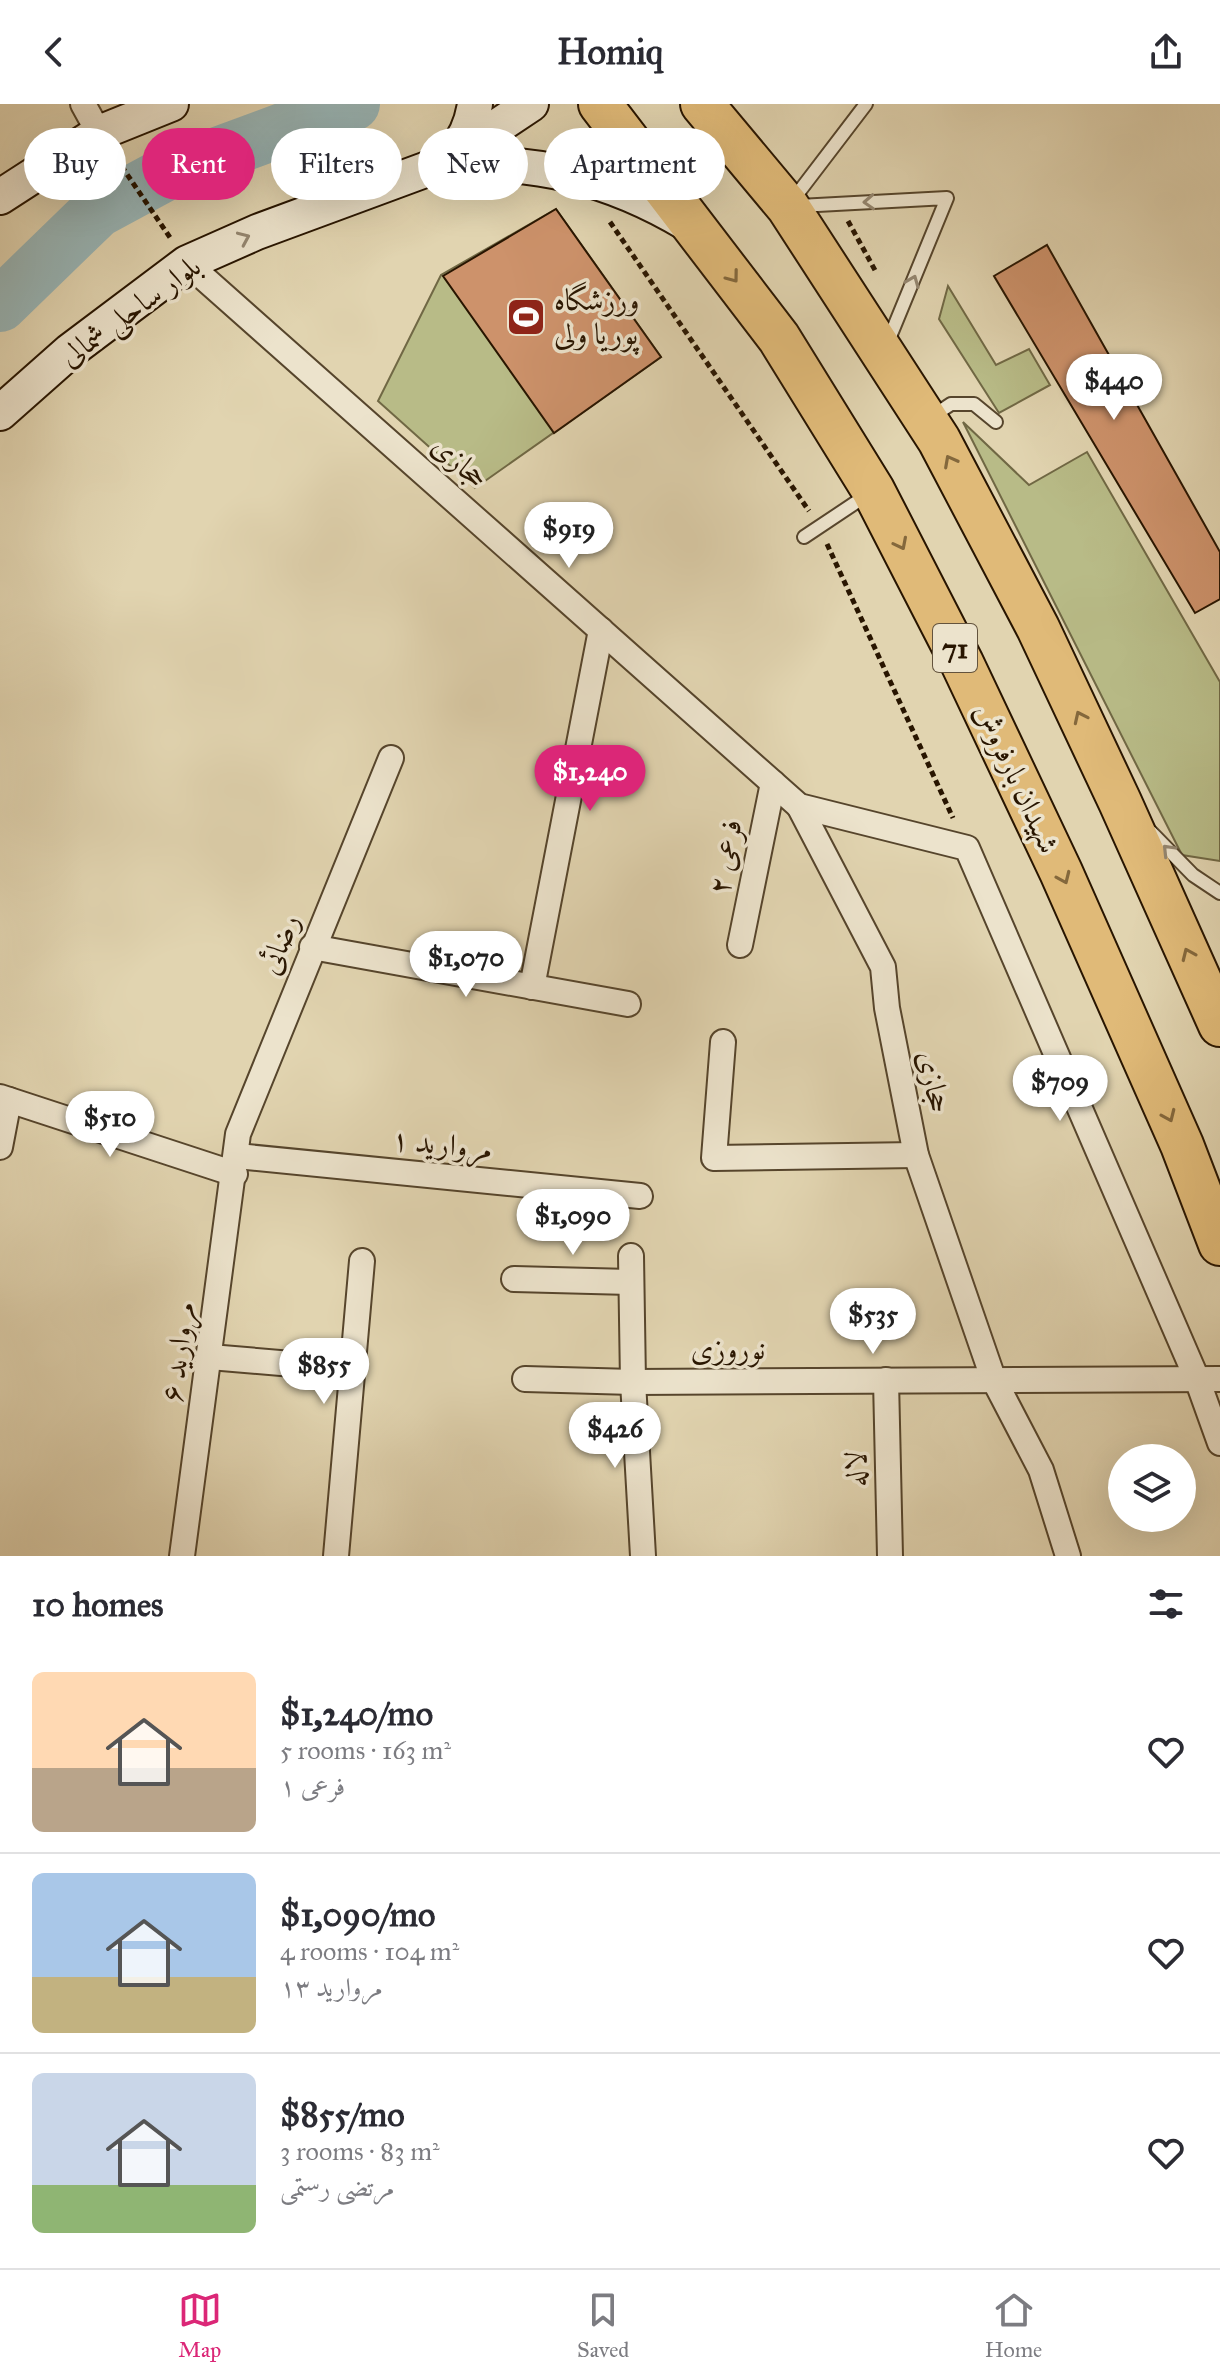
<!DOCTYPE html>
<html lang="en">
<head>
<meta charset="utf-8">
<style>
	:root { --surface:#fff; --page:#f2f2f3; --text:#2b2b33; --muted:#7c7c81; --line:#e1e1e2; --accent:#db2777 }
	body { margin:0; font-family:"IM FELL Great Primer",Amiri,serif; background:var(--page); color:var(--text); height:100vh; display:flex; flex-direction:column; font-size:30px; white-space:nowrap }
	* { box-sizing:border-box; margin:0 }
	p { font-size:26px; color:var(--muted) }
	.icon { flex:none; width:44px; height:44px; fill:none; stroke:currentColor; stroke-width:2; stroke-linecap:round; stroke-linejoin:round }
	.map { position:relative; height:1452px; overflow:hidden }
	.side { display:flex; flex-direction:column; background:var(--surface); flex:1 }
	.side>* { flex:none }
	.hud { position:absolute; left:24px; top:24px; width:800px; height:72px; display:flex; gap:16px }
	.tools { position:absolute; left:1108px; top:1340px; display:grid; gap:16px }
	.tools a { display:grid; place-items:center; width:88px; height:88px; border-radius:50%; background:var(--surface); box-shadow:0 8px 32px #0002; font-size:40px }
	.price { position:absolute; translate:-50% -68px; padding:0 18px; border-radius:28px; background:#fff; color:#222; font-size:26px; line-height:52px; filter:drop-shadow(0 2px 4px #0008) }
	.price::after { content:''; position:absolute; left:50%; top:48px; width:24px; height:18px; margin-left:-12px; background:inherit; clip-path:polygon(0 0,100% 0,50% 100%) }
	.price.active { background:var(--accent); color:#fff }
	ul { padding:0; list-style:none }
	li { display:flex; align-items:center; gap:24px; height:200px; padding:0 32px }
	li+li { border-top:2px solid var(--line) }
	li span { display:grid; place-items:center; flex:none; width:224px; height:160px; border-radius:12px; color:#555 }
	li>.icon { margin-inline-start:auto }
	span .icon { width:96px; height:96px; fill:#fffc; stroke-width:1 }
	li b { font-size:34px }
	h2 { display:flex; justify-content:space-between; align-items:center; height:96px; padding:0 32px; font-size:34px }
	.pill { padding:0 28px; border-radius:36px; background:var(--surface); box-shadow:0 8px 32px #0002; font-size:28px; line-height:72px }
	.pill.active { background:var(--accent); color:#fff }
	header { display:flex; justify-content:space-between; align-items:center; height:104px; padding:0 32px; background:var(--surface); font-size:36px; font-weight:800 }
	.menu { display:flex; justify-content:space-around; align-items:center; height:112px; border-top:2px solid var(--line); background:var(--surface); font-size:22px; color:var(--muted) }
	.menu a { display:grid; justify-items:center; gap:4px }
	.menu .active { color:var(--accent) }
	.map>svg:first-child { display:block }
	.green { fill:#b8bb87; stroke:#706844; stroke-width:2 }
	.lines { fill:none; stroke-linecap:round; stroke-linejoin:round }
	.river { stroke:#98b5b6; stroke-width:54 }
	.building { fill:#cd926b; stroke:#281500; stroke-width:2 }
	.service-casing { stroke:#56452c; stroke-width:16 }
	.minor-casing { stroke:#56452c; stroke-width:28 }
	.secondary-casing { stroke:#281500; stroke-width:38 }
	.trunk-casing { stroke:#281500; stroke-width:46 }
	.path { stroke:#281500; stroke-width:5; stroke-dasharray:6 4; stroke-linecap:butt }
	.service { stroke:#ece3cc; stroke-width:12 }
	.minor { stroke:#ece3cc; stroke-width:24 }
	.secondary { stroke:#ece3cc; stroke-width:34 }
	.trunk { stroke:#e0ba78; stroke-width:42 }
	.oneway { stroke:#948670 }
	.oneway2 { stroke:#84683c }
	.labels { text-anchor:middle; stroke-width:7; stroke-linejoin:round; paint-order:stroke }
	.shield { fill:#ece3cc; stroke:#63533d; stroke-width:2 }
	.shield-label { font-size:28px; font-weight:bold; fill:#281500 }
	.poi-label { font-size:30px; fill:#281500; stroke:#ece3cc; text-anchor:start }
	.street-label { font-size:30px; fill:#281500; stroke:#ece3cc }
</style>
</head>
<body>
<header><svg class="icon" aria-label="back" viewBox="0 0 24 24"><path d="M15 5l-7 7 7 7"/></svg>Homiq<svg class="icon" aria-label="share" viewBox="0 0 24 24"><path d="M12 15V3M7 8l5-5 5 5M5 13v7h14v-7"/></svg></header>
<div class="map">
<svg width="1220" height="1452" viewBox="0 0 1220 1452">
	<rect width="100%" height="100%" fill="#e1d4b0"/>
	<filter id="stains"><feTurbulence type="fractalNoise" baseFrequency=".0025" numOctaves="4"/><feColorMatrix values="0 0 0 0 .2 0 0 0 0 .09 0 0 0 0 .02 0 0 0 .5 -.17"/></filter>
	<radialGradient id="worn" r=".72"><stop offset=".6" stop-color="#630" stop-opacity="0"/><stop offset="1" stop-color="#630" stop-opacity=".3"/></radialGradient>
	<!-- green -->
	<g class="green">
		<path d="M556,105L661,253L475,384L378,297L441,171Z"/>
		<path d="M948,182L996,261L1029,245L1050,281L999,309L939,215Z"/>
		<path d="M963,318L1029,381L1087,348L1220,578V757L1182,751Z"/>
	</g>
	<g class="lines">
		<!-- river -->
		<path class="river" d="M0,201L97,107L171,67L353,0"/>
	</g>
	<!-- building -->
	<g class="building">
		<path d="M556,105L661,253L554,329L443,172Z"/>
		<path d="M1047,141L1220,448V495L1195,509L994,172Z"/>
	</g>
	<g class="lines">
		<!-- service casing -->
		<g class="service-casing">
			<g id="service">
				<path d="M792,97L866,0"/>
				<path d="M799,102L947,94L887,240"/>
				<path d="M930,314L951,300H974L996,318"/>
				<path d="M804,433L867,391"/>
				<path d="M1151,728L1193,771L1220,789"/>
			</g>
		</g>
		<!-- minor casing -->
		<g class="minor-casing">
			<g id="minor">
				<path d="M83,0L99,29"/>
				<path d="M187,159L799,702L967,744L1197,1275L1220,1339"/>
				<path d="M799,702L883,863L887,904L916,1051L993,1274L1041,1366L1068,1452"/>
				<path d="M740,841L773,679"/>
				<path d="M312,843L628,900"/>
				<path d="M532,883L601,526"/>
				<path d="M723,938L714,1054L916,1051"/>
				<path d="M0,993L235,1070"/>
				<path d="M0,1043L9,996"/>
				<path d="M237,1052L640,1092"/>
				<path d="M631,1152L633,1278L643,1452"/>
				<path d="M514,1175L630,1178"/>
				<path d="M210,1253L351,1265"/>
				<path d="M525,1275L633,1278L1220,1275"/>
				<path d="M886,1276L890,1452"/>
				<path d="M182,1452L238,1030L391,654"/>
				<path d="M336,1452L362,1157"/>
			</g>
		</g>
		<!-- secondary casing -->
		<g class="secondary-casing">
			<g id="secondary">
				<path d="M453,48C466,35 472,19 475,0"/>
				<path d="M441,60C534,56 608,72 688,120"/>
				<path d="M0,93L99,29L171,0"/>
				<path d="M0,309L70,247L187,159L257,128L441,60L531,0"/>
			</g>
		</g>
		<!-- trunk casing -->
		<g class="trunk-casing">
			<g id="trunk">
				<path d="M600,0L779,234L873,386L962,559L1061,768L1182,1041L1220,1140"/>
				<path d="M702,0L788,103L939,336L1038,524L1120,698L1220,921"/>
			</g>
		</g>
		<!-- path -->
		<g class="path">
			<path d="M116,54L171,135"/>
			<path d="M848,117L876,168"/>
			<path d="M610,118L809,407"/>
			<path d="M827,440L953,714"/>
		</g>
		<!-- service -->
		<use href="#service" class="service"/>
		<!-- minor -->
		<use href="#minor" class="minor"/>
		<!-- secondary -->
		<use href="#secondary" class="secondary"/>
		<!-- trunk -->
		<use href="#trunk" class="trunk"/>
	</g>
	<!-- one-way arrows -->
	<defs><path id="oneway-chevron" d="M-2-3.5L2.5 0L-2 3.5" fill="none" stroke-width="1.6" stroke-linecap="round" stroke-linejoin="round" transform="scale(2)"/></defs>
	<g class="oneway">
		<use href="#oneway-chevron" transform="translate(869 98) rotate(177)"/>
		<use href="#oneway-chevron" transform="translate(244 134) rotate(-24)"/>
		<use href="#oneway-chevron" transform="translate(913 177) rotate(-68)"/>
		<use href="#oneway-chevron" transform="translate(1168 746) rotate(-134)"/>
	</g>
	<g class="oneway2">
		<use href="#oneway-chevron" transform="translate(733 173) rotate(53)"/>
		<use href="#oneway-chevron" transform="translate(950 357) rotate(-118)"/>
		<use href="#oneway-chevron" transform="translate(901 440) rotate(63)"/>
		<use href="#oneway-chevron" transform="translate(1080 613) rotate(-115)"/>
		<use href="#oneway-chevron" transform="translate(1064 774) rotate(66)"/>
		<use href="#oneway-chevron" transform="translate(1188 850) rotate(-114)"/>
		<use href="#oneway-chevron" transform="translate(1169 1012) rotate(66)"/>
	</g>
	<!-- icons -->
	<defs>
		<g id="stadium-square" transform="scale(2)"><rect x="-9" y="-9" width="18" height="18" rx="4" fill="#8f2418" stroke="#ece3cc"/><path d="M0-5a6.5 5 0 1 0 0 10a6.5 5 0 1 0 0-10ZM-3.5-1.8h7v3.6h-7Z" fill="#fff"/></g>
	</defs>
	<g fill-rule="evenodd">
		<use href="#stadium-square" x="526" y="213"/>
	</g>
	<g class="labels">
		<!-- shield labels -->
		<rect class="shield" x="933" y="520" width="44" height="48" rx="6"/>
		<g class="shield-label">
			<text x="955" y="554">71</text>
		</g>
		<!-- poi labels -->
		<g class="poi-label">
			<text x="554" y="206">ورزشگاه<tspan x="554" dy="34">پوریا ولی</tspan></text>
		</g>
		<!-- street labels -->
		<g class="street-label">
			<text transform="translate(130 207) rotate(-36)" y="10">بلوار ساحلی شمالی</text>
			<text transform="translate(460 358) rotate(42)" y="10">حجازی</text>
			<text transform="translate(1017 674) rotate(65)" y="10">شهیدان بارفروش</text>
			<text transform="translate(725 753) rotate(-79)" y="10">فرعی ۲</text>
			<text transform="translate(279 840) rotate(-68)" y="10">رضائی</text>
			<text transform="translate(934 978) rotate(79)" y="10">حجازی</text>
			<text transform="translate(442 1040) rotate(6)" y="10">مروارید ۱</text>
			<text x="728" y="1255">نوروزی</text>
			<text transform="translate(178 1248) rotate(-82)" y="10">مروارید ۶</text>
			<text transform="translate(856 1365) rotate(-91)" y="10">لاله</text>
		</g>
	</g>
	<rect width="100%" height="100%" filter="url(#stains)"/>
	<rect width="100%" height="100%" fill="url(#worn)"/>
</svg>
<div class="tools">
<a><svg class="icon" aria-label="layers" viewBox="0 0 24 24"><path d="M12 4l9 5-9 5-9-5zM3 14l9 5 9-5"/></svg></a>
</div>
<b class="price" style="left:1114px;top:318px">$440</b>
<b class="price" style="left:569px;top:466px">$919</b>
<b class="price active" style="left:590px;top:709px">$1,240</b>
<b class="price" style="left:466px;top:895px">$1,070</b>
<b class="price" style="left:1060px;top:1019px">$709</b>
<b class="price" style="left:110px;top:1055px">$510</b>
<b class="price" style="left:573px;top:1153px">$1,090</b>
<b class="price" style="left:873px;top:1252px">$535</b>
<b class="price" style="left:324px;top:1302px">$855</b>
<b class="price" style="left:615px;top:1366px">$426</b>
<div class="hud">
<a class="pill">Buy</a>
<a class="pill active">Rent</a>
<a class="pill">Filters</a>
<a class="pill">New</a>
<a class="pill">Apartment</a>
</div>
</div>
<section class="side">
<h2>10 homes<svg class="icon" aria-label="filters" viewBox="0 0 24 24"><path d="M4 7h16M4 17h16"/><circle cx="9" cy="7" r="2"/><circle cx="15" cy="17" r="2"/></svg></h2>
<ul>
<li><span style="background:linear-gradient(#ffd9b3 60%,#b9a48a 0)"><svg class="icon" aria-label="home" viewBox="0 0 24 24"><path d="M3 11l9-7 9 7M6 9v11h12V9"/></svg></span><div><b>$1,240/mo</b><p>5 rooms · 163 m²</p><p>فرعی ۱</p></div><svg class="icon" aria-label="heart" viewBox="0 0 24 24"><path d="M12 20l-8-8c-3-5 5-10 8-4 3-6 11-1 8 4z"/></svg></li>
<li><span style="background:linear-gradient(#a9c7e8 65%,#c2b280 0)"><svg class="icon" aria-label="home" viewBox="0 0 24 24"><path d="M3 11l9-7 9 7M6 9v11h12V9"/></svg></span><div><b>$1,090/mo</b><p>4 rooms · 104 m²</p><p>مروارید ۱۳</p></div><svg class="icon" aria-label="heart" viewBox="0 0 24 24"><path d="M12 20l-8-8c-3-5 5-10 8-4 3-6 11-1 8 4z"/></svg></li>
<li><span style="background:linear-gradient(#c9d6e8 70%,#8fb573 0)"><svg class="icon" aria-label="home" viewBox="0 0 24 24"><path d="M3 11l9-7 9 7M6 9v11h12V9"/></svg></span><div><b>$855/mo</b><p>3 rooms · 83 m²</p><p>مرتضی رستمی</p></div><svg class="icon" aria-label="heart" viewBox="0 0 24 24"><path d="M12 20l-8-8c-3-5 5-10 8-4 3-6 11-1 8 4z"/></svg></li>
</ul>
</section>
<nav class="menu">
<a class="active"><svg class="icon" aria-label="map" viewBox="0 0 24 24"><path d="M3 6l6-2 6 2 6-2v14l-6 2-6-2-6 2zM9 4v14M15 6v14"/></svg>Map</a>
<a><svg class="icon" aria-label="saved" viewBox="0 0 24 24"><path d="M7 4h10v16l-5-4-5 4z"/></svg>Saved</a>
<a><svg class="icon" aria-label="home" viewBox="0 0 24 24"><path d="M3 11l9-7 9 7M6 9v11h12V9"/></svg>Home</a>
</nav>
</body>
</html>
